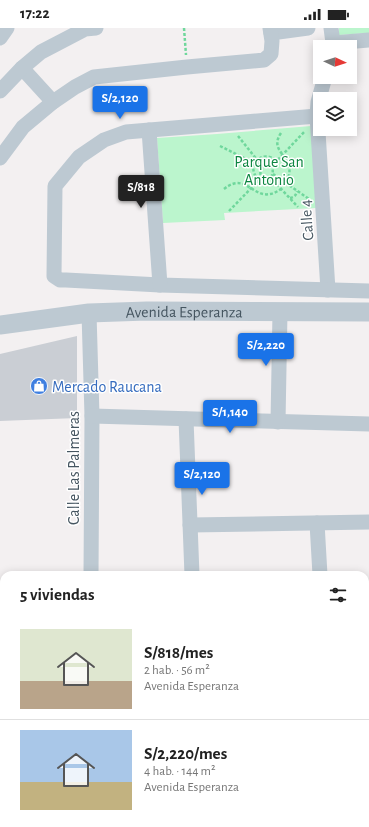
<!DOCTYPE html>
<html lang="es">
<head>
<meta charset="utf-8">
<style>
	:root { --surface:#fff; --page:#f6f6f6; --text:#222; --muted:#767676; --line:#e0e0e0; --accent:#1a73e8 }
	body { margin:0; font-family:"Alegreya Sans",sans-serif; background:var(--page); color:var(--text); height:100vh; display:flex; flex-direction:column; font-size:15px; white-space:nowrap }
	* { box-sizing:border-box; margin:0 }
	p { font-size:13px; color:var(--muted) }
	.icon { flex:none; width:22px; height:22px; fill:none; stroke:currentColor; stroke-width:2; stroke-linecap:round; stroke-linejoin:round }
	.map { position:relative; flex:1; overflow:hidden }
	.details { position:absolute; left:0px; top:543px; width:369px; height:256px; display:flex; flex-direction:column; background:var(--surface); border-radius:12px 12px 0 0; box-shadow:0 2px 10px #0003 }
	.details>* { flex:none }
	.needle { width:26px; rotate:94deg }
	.tools { position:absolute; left:313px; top:12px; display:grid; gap:8px }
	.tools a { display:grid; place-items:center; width:44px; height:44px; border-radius:0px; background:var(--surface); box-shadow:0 2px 10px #0003; font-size:20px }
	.price { position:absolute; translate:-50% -34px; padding:0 9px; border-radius:4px; background:var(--accent); color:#fff; font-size:13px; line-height:26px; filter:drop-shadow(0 1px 2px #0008) }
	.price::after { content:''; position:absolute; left:50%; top:24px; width:12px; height:9px; margin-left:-6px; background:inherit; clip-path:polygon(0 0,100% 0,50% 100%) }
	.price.on { background:#222; color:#fff }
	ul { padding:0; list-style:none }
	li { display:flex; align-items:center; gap:12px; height:100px; padding:0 20px }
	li+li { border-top:1px solid var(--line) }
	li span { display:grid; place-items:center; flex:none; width:112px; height:80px; border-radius:0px; color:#555 }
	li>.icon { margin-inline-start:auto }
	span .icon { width:48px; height:48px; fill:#fffc; stroke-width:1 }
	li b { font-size:17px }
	h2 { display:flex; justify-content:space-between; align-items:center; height:48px; padding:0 20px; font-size:17px }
	.status { display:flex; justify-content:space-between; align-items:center; height:28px; padding:0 20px; background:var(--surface); direction:ltr }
	.status svg { height:11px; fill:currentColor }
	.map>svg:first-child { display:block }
	.green { fill:#bbf5cd }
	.building { fill:#caced4 }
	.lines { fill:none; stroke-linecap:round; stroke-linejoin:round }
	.path { stroke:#6fd79c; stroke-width:2.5; stroke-dasharray:3 2; stroke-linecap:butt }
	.minor { stroke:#bdc9d2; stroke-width:15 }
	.tertiary { stroke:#bdc9d2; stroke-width:19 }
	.labels { text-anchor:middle; stroke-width:3; stroke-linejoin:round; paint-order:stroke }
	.park-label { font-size:16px; fill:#0d8641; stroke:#fff }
	.street-label { font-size:16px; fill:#465661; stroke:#fff }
	.shop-label { font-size:16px; fill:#366cbe; stroke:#fff; text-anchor:start }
</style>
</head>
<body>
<div class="status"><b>17:22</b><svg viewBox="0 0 49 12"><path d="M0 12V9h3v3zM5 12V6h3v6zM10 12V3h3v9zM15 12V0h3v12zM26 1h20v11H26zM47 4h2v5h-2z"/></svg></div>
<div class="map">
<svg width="369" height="799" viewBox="0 0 369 799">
	<rect width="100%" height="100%" fill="#f3f0f1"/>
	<!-- green -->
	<g class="green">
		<path d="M339,0H369V5L339,7Z"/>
		<path d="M311,98L316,180L224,185L225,192L163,195L157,110L217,106Z"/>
	</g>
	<!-- building -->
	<path class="building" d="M77,308V390L0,393V326Z"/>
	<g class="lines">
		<!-- path -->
		<g class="path">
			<path d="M184,0L186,27"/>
			<path d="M281,105C271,120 284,124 288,137C291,143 289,149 286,156"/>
			<path d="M238,108L262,138"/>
			<path d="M220,118L262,139C276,130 276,155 264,150C259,148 260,143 262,139"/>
			<path d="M271,139L305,103"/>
			<path d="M273,146L309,171"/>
			<path d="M270,149L298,179"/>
			<path d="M259,152C244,138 262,120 277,133"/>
			<path d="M224,161C249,141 254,180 281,161"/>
			<path d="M290,170C295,169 296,167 297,163"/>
			<path d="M229,183L262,149"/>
		</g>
		<!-- minor -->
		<g class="minor">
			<path d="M331,0L333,15L332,19"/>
			<path d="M271,5L308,0"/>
			<path d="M0,10L7,0"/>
			<path d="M333,15L369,12"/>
			<path d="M22,40L53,74"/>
			<path d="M325,49L318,74L317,88L328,262"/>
			<path d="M0,63L22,40L41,24L85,1L96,0"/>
			<path d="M317,88L126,104L104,112L79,129L55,158L54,248L60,252H66L160,257L369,263"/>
			<path d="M149,102L160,257"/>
			<path d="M0,130L23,99L53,74L75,59L94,49L187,39L264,32L271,26L272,13L270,0"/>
			<path d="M89,285L92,388L91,547"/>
			<path d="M92,388L369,396"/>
			<path d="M186,391L192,547"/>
			<path d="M278,394L280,284"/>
			<path d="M317,495L320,547"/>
			<path d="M190,497L369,494"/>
			<path d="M0,723H4"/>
			<path d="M157,795L163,799"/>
			<path d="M329,795L335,799"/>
		</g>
		<!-- tertiary -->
		<path class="tertiary" id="s1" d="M0,297L89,285L147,283L369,284"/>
	</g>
	<!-- icons -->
	<defs>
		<g id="shop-disc" transform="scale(0.9)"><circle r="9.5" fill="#3f7fe0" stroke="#fff"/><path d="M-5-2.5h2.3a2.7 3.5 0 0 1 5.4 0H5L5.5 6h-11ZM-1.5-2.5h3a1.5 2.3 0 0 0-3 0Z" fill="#fff"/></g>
	</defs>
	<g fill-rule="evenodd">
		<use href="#shop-disc" x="39" y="358"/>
	</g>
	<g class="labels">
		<!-- park labels -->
		<g class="park-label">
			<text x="269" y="139">Parque San<tspan x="269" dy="18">Antonio</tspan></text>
		</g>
		<!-- street labels -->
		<g class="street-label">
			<text transform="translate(306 192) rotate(-94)" y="6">Calle 4</text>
			<text dy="6" stroke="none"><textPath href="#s1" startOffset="185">Avenida Esperanza</textPath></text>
			<text transform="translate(73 440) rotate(-90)" y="6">Calle Las Palmeras</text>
		</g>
		<!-- shop labels -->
		<g class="shop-label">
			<text x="52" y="364">Mercado Raucana</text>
		</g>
	</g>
</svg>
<div class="tools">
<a><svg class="needle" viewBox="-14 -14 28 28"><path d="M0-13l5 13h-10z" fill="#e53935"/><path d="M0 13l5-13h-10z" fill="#767676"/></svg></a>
<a><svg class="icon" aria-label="layers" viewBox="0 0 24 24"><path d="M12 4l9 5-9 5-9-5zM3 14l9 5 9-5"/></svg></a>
</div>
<b class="price" style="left:120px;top:92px">S/2,120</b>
<b class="price on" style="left:141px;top:181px">S/818</b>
<b class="price" style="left:266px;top:339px">S/2,220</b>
<b class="price" style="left:230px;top:406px">S/1,140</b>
<b class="price" style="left:202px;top:468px">S/2,120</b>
<section class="details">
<h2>5 viviendas<svg class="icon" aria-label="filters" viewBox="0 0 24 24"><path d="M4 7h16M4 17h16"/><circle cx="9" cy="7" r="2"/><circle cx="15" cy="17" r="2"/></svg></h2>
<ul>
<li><span style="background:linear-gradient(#dfe7d0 65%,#b9a48a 0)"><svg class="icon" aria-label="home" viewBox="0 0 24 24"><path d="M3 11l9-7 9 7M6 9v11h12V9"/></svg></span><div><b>S/818/mes</b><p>2 hab. · 56 m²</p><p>Avenida Esperanza</p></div></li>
<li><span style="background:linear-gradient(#a9c7e8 65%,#c2b280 0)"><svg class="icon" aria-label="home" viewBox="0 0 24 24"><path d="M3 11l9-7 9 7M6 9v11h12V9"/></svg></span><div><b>S/2,220/mes</b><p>4 hab. · 144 m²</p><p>Avenida Esperanza</p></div></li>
</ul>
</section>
</div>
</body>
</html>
